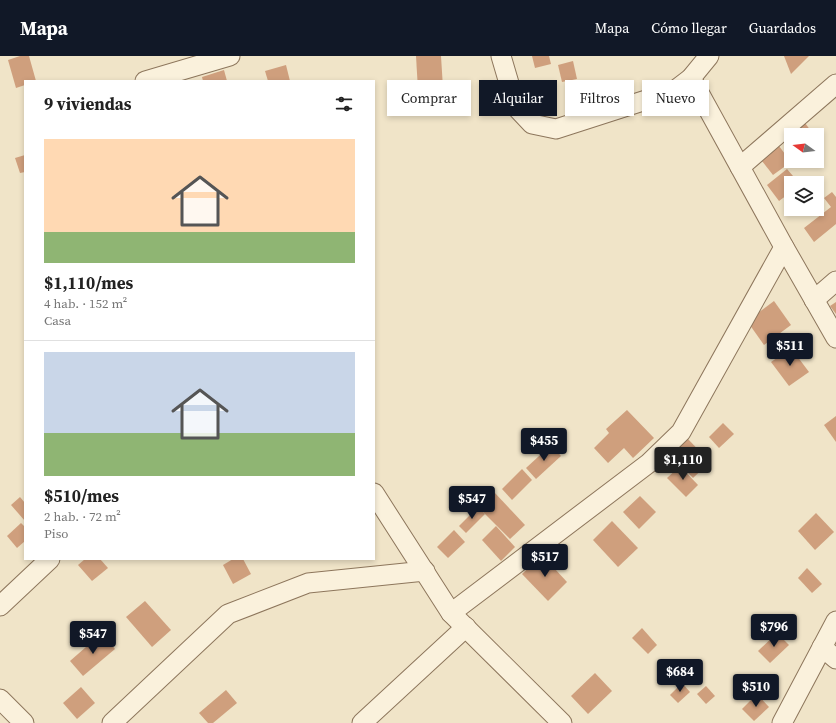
<!DOCTYPE html>
<html lang="es">
<head>
<meta charset="utf-8">
<style>
	:root { --surface:#fff; --page:#f6f6f6; --text:#222; --muted:#767676; --line:#e0e0e0; --accent:#111827 }
	body { margin:0; font-family:"Source Serif 4",serif; background:var(--page); color:var(--text); height:100vh; display:flex; flex-direction:column; font-size:15px; white-space:nowrap }
	* { box-sizing:border-box; margin:0 }
	p { font-size:13px; color:var(--muted) }
	.icon { flex:none; width:22px; height:22px; fill:none; stroke:currentColor; stroke-width:2; stroke-linecap:round; stroke-linejoin:round }
	.map { position:relative; flex:1; overflow:hidden }
	.drawer { position:absolute; left:24px; top:24px; width:351px; height:480px; display:flex; flex-direction:column; background:var(--surface); border-radius:0px; box-shadow:0 2px 6px #0003 }
	.drawer>* { flex:none }
	.banner { position:absolute; left:387px; top:24px; width:380px; height:36px; display:flex; gap:8px }
	.needle { width:26px; rotate:285deg }
	.buttons { position:absolute; left:784px; top:72px; display:grid; gap:8px }
	.buttons a { display:grid; place-items:center; width:40px; height:40px; border-radius:0px; background:var(--surface); box-shadow:0 2px 6px #0003; font-size:20px }
	.price { position:absolute; translate:-50% -34px; padding:0 9px; border-radius:4px; background:var(--accent); color:#fff; font-size:13px; line-height:26px; filter:drop-shadow(0 1px 2px #0008) }
	.price::after { content:''; position:absolute; left:50%; top:24px; width:12px; height:9px; margin-left:-6px; background:inherit; clip-path:polygon(0 0,100% 0,50% 100%) }
	.price.active { background:#222; color:#fff }
	ul { padding:0; list-style:none }
	li { display:grid; align-content:center; gap:8px; height:212px; padding:0 20px }
	li+li { border-top:1px solid var(--line) }
	li span { display:grid; place-items:center; height:124px; border-radius:0px; color:#555 }
	li>.icon { margin-inline-start:auto }
	span .icon { width:72px; height:72px; fill:#fffc; stroke-width:1 }
	li b { font-size:17px }
	h2 { display:flex; justify-content:space-between; align-items:center; height:48px; padding:0 20px; font-size:17px }
	.tag { padding:0 14px; border-radius:0px; background:var(--surface); box-shadow:0 2px 6px #0003; font-size:14px; line-height:36px }
	.tag.active { background:var(--accent); color:#fff }
	header { display:flex; align-items:center; gap:24px; box-sizing:border-box; height:56px; padding:0 20px; background:var(--accent); color:#fff }
	header strong { font-size:19px }
	nav { display:flex; gap:22px; margin-inline-start:auto; font-size:14px }
	.map>svg:first-child { display:block }
	.building { fill:#cf9f7d }
	.lines { fill:none; stroke-linecap:round; stroke-linejoin:round }
	.minor-casing { stroke:#8d765c; stroke-width:21 }
	.minor { stroke:#faf1dc; stroke-width:19 }
</style>
</head>
<body>
<header>
<strong>Mapa</strong>
<nav><a>Mapa</a><a>Cómo llegar</a><a>Guardados</a></nav>
</header>
<div class="map">
<svg width="836" height="667" viewBox="0 0 836 667">
	<rect width="100%" height="100%" fill="#f0e4c8"/>
	<!-- building -->
	<g class="building">
		<path d="M20,0H29L36,25H25V29L16,32L8,4Z"/>
		<path d="M416,0H441L444,49L419,51Z"/>
		<path d="M532,0H549L551,8L535,12Z"/>
		<path d="M784,0H809L791,18Z"/>
		<path d="M573,5L577,23L562,26L558,9Z"/>
		<path d="M286,9L290,25H268L265,15Z"/>
		<path d="M224,14L227,25H203L202,21Z"/>
		<path d="M802,63L814,79H791V81L786,75Z"/>
		<path d="M776,86L791,106L773,119L758,100Z"/>
		<path d="M25,99V116L20,117L15,102Z"/>
		<path d="M787,113L799,127H791V136L779,145L767,129Z"/>
		<path d="M832,136L836,141V168L814,186L804,172L831,151L824,142Z"/>
		<path d="M774,245L791,269L764,289L747,265Z"/>
		<path d="M836,246V258L830,250Z"/>
		<path d="M791,292L809,316L789,330L771,306Z"/>
		<path d="M627,354L654,382L633,402L624,392L608,407L594,392L609,377L606,373Z"/>
		<path d="M836,360V386L824,369Z"/>
		<path d="M723,367L734,378L719,392L709,381Z"/>
		<path d="M687,382L710,406L693,422L670,398Z"/>
		<path d="M551,389L561,400L536,423L526,412Z"/>
		<path d="M680,410L698,429L686,441L667,422Z"/>
		<path d="M522,413L532,424L512,444L502,433Z"/>
		<path d="M494,436L525,469L510,483L478,451Z"/>
		<path d="M640,440L656,456L639,473L623,456Z"/>
		<path d="M20,441L25,447V465L11,449Z"/>
		<path d="M478,451L485,458L466,477L459,470Z"/>
		<path d="M816,457L834,476L815,494L798,475Z"/>
		<path d="M612,465L638,492L618,511L593,484Z"/>
		<path d="M21,467L25,471V485L17,492L7,480Z"/>
		<path d="M496,470L515,491L501,505L482,484Z"/>
		<path d="M454,474L465,486L448,502L437,491Z"/>
		<path d="M542,499L567,526L548,545L522,518Z"/>
		<path d="M85,503H100L108,512L92,525L78,509Z"/>
		<path d="M233,503H243L251,518L233,528L223,509Z"/>
		<path d="M807,512L822,528L812,537L798,522Z"/>
		<path d="M145,545L171,574L152,591L126,561Z"/>
		<path d="M642,572L657,589L648,598L632,582Z"/>
		<path d="M102,577L115,593L83,620L70,605Z"/>
		<path d="M777,577L789,589L770,607L758,595Z"/>
		<path d="M595,617L612,635L588,658L571,640Z"/>
		<path d="M682,627L690,636L678,647L670,639Z"/>
		<path d="M706,630L715,640L706,648L697,638Z"/>
		<path d="M81,631L95,647L77,663L63,647Z"/>
		<path d="M226,634L237,647L213,667H208L199,657Z"/>
		<path d="M757,638L769,651L754,665L742,653Z"/>
	</g>
	<g class="lines">
		<!-- minor casing -->
		<g class="minor-casing">
			<g id="minor">
				<path d="M501,0L516,51L532,68L556,73L674,35L691,22L709,0"/>
				<path d="M691,22L784,191L836,282"/>
				<path d="M145,25L230,0"/>
				<path d="M740,111L836,28"/>
				<path d="M814,244L836,225"/>
				<path d="M374,437L451,557L562,667"/>
				<path d="M0,550L50,503"/>
				<path d="M451,557L649,407L681,376L784,191"/>
				<path d="M822,591L836,603"/>
				<path d="M0,643L24,667"/>
				<path d="M112,667L228,558L308,527L425,515"/>
				<path d="M362,667L466,571"/>
				<path d="M782,667L836,565"/>
			</g>
		</g>
		<!-- minor -->
		<use href="#minor" class="minor"/>
	</g>
</svg>
<div class="buttons">
<a><svg class="needle" viewBox="-14 -14 28 28"><path d="M0-13l5 13h-10z" fill="#e53935"/><path d="M0 13l5-13h-10z" fill="#767676"/></svg></a>
<a><svg class="icon" aria-label="layers" viewBox="0 0 24 24"><path d="M12 4l9 5-9 5-9-5zM3 14l9 5 9-5"/></svg></a>
</div>
<b class="price" style="left:790px;top:311px">$511</b>
<b class="price" style="left:544px;top:406px">$455</b>
<b class="price active" style="left:683px;top:425px">$1,110</b>
<b class="price" style="left:472px;top:464px">$547</b>
<b class="price" style="left:545px;top:522px">$517</b>
<b class="price" style="left:774px;top:592px">$796</b>
<b class="price" style="left:93px;top:599px">$547</b>
<b class="price" style="left:680px;top:637px">$684</b>
<b class="price" style="left:756px;top:652px">$510</b>
<div class="banner">
<a class="tag">Comprar</a>
<a class="tag active">Alquilar</a>
<a class="tag">Filtros</a>
<a class="tag">Nuevo</a>
</div>
<section class="drawer">
<h2>9 viviendas<svg class="icon" aria-label="filters" viewBox="0 0 24 24"><path d="M4 7h16M4 17h16"/><circle cx="9" cy="7" r="2"/><circle cx="15" cy="17" r="2"/></svg></h2>
<ul>
<li><span style="background:linear-gradient(#ffd9b3 75%,#8fb573 0)"><svg class="icon" aria-label="home" viewBox="0 0 24 24"><path d="M3 11l9-7 9 7M6 9v11h12V9"/></svg></span><div><b>$1,110/mes</b><p>4 hab. · 152 m²</p><p>Casa</p></div></li>
<li><span style="background:linear-gradient(#c9d6e8 65%,#8fb573 0)"><svg class="icon" aria-label="home" viewBox="0 0 24 24"><path d="M3 11l9-7 9 7M6 9v11h12V9"/></svg></span><div><b>$510/mes</b><p>2 hab. · 72 m²</p><p>Piso</p></div></li>
</ul>
</section>
</div>
</body>
</html>
